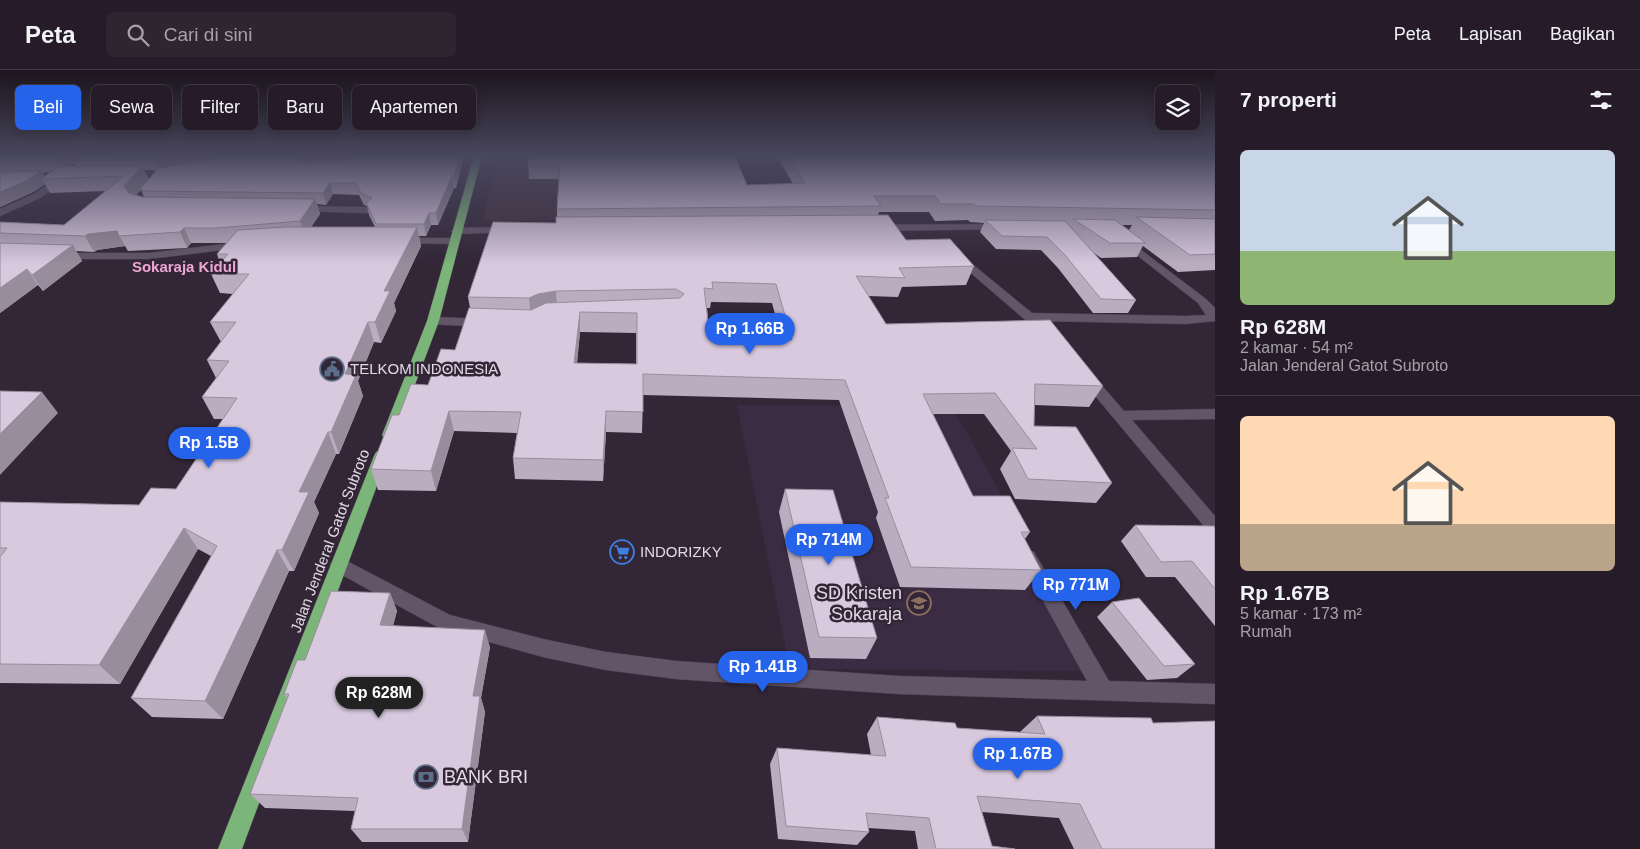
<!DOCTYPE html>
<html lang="id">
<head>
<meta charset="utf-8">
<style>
	:root { --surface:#261c29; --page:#2e2531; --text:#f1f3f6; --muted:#a4a1a8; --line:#423a46; --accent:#2563eb }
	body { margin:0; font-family:Arial,sans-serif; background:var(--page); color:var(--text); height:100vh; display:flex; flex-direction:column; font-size:19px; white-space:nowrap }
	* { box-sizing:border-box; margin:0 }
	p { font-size:16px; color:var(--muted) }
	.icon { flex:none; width:28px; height:28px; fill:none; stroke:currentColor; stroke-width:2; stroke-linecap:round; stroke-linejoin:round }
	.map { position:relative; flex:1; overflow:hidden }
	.side { display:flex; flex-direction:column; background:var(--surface); width:425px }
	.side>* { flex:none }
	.guide { position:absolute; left:15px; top:15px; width:475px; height:45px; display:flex; gap:10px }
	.fabs { position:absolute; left:1155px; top:15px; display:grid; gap:10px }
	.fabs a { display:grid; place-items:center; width:45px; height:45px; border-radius:8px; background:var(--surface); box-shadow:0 2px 12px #0003,0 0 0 1px var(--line); font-size:25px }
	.price { position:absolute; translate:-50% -42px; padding:0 11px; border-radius:18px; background:var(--accent); color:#fff; font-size:16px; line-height:32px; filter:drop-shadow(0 1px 2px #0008) }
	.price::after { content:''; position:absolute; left:50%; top:30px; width:15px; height:11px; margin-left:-8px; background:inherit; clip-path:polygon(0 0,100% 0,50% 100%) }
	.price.active { background:#222; color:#fff }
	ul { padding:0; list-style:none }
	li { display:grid; align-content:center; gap:10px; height:265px; padding:0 25px }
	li+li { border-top:1px solid var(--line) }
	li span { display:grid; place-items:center; height:155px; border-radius:8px; color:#555 }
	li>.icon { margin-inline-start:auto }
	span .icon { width:90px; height:90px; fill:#fffc; stroke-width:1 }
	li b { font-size:21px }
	h2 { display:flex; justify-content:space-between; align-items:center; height:60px; padding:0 25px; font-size:21px }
	.tag { padding:0 18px; border-radius:8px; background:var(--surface); box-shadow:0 2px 12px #0003,0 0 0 1px var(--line); font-size:18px; line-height:45px }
	.tag.active { background:var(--accent); color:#fff }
	header { display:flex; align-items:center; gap:30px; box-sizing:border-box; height:70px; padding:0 25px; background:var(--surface); border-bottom:1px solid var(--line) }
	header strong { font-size:24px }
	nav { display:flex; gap:28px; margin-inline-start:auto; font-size:18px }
	.search { width:350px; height:45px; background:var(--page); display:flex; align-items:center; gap:12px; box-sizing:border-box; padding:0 18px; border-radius:8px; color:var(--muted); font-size:19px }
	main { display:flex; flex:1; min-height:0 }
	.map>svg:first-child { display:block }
	.commercial { fill:#3d2d39 }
	.built { fill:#3c2c43 }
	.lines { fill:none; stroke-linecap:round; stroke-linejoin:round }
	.minor-casing { stroke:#4e4452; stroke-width:1 }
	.highway-casing { stroke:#4e4452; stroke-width:1 }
	.minor { fill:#625568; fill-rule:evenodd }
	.highway { fill:#7cb579; fill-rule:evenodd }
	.wall { fill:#baadc0; fill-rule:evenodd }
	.shaded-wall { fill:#978d9c }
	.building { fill:#d8c9df; stroke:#978d9c; fill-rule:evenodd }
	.labels { text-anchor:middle; stroke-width:5; stroke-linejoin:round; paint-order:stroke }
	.far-quarter-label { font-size:15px; font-weight:bold; fill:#eda6d1; stroke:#322637 }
	.poi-label { font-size:15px; fill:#e1dae5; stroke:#322637; text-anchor:start }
	.street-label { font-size:15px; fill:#e1dae5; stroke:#322637 }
	.near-poi-label { font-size:18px; fill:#e1dae5; stroke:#322637; text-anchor:end }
</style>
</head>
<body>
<header>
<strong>Peta</strong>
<div class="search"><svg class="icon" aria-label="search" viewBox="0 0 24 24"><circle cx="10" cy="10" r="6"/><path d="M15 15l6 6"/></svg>Cari di sini</div>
<nav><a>Peta</a><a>Lapisan</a><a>Bagikan</a></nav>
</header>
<main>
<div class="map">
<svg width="1215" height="779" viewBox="0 0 1215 779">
	<rect width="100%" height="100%" fill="#322637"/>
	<!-- commercial -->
	<path class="commercial" d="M497,86H730L757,147L483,151Z"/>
	<!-- built -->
	<path class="built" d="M737,335L952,336L1099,601L790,599Z"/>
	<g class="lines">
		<!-- minor casing -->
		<g class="minor-casing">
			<g id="minor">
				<path d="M88,86H97L40,128L0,146V139L34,124Z"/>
				<path d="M297,136L368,137L373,140L368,143L294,141L292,139Z"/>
				<path d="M1002,154L1005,155V159L878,161L873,158L878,155Z"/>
				<path d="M510,157L515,160L513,162L456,164L451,161L456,158Z"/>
				<path d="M1124,167L1206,229L1215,238V251L1185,254L1041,251L1054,263L1048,267L1044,266L951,186L956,183L960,184L1032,243L1185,246L1206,245L1198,233L1120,172V168Z"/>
				<path d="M401,168H453L458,171L453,174L397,173V169Z"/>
				<path d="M243,172L248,175L247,177L149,189H59L54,186L59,183H149Z"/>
				<path d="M433,247L484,249L490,253L484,257L429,254L427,251Z"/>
				<path d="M1086,302L1091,303L1124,341L1215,339V349L1132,350L1215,446V463L1209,462L1081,309L1079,306L1081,303Z"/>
				<path d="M1028,480L1034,482L1109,611L1215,614V634L899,624L676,609L606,600L543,587L439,558L333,500L330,495L333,490L339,488L345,490L450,545L543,569L606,582L676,591L899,606L1087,611L1019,487L1022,482Z"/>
			</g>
		</g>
		<!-- highway casing -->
		<g class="highway-casing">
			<g id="highway">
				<path d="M474,86H482L439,251L396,365L394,368H384L382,365L427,251Z"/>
				<path d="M381,381L386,382L388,386L242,779H218L374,386L376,382Z"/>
			</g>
		</g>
		<!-- minor -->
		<use href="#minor" class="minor"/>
		<!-- highway -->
		<use href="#highway" class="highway"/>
	</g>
	<!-- wall -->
	<g class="wall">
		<path d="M0,86H464L456,118H454L438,155H431L426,166H419L421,176L394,233L396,241L381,273L374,272L358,311L363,326L339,384H336L314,432L319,443L294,501H289L223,649L152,647L131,628L211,486L198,479L120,614L0,613V432L139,435L176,419L223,349H214L202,327L216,308L207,290L221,272L210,252L233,224L220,223L211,204L220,193L217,184L227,173H191L187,178L128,181L125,176L97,180L94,182L76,181L82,191L43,221L38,215L0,243V152L64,155L105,121L50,123L45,114L33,122L0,137ZM74,94L76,96H70ZM144,100H156L149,109ZM50,102L45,106L42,103ZM141,120L144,127L136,125ZM333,124L359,125L364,135L367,136L369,145L375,157H311L320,144L317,134L326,135Z"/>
		<path d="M530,86L747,115L793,114L777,86H1215V200L1178,202L1143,176L1137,187L1101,188L1093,182L1136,230L1128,243H1093L1058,198L1041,180L996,179L980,162L984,153L970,152L968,150L935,151L929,142H879L878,145L906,170L974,196L966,215L902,217L898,227L868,226L886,254L1103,316L1089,337L1034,335V356L1112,413L1096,433L1015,429L1000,399L1011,381L984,344H933L973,426L1030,462L1025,469L1041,500L1025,520L900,517L876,448L878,442L839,330L643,325L642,363L606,362L603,411L515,409L513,388L517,363L454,361L436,421L378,420L371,399L399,345L428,315L455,280L470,238L468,227L556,153L557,147V139L559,109H529L528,93ZM1122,155H1132L1129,160ZM711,232L772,233L782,270L710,269L707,238H710ZM580,262L636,263V294L577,293Z"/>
		<path d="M785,419L877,568L866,589L810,588L779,442Z"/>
		<path d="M1135,455L1215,458V556L1175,507H1146L1121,471Z"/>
		<path d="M390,523L397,541L393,556L490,577L481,628L485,642L468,772H362L351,759L355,741L265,738L250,724L287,628L284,624L305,590Z"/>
		<path d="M1112,532L1195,594L1177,608L1147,610L1097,547Z"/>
		<path d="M1037,646L1215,779H1074L1059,748L982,742L992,776L1015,779H918L915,761L868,758L869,762L857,775L778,769L770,694L777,678L871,685L867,664L877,647L957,658L1020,662Z"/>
	</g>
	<!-- shaded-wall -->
	<g class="shaded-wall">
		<path d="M63,86H86L73,91L74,94L61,102L55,91Z"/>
		<path d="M177,86H252L160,100L155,89Z"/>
		<path d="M304,86H376L303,100L300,89Z"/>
		<path d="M460,86H464L456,118L454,106Z"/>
		<path d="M142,96L149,110L131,131L124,116Z"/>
		<path d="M41,101L46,108L41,109L45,114L33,122L0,137V122Z"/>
		<path d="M452,106L454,118L438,155L436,143Z"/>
		<path d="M330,113L333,124L326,135L323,123Z"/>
		<path d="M315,129L320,144L305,166L300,151Z"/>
		<path d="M429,143L431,155L426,166L424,154Z"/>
		<path d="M417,157L421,176L394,233L396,241L381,273L375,252L384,221Z"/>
		<path d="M184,158L191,173L187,178L180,162Z"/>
		<path d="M117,161L125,176L97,180L94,182L85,166L88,164Z"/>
		<path d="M73,175L82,191L43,221L32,205Z"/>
		<path d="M27,199L38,215L0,243V218Z"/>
		<path d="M556,221L557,240L531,248L529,228L538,224Z"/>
		<path d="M580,242V262L575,313L574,293Z"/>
		<path d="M368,252L374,272L358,311L363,326L339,384L331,362L345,304Z"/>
		<path d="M42,322L58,343L0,405V364Z"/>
		<path d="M449,341L454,361L436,421L431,401Z"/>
		<path d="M606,341V362L603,411V390Z"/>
		<path d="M328,362L336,384L314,432L319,443L294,501L282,480L299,422Z"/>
		<path d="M184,458L198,479L120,614L99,595Z"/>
		<path d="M277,480L289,501L223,649L205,631Z"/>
		<path d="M390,523L397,541L388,572L380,555Z"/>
		<path d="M485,560L490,577L481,628L485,642L468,772L462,759L473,626Z"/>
	</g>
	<!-- building -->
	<g class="building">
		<path d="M0,86H63L55,91L0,92Z"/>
		<path d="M80,86H177L155,89L73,91Z"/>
		<path d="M231,86H304L300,89L304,93L343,90L364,86H460L454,106H452L436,143H429L424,154H376L366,133L372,128L361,123L356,113H330L323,123L145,121L140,119L159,98Z"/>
		<path d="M530,86H735L747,115L805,113L789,86H1215V140L976,136L974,134H941L935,126H874L881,136L557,139L560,93H528Z"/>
		<path d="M142,96L124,116L129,123L142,127L315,129L300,151L217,158H184L180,162L119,166L117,161L88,164L85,166L0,163V152L64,155L124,106L41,109L58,97Z"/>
		<path d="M41,101L26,111L0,122V102Z"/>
		<path d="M888,145L906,170L950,169L974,196L899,198L905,208L856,206L886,254L1050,250L1103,316L1035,314L1034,356L1076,357L1112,413L1028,409L1012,378L1037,379L995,323L923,324L973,426H1010L1030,462H1021L1041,500L911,497L885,428H889L845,310L643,304V342L606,341L603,390L513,388L521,342L449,341L431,401L371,399L392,345H399L411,314L428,315L441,279L455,280L469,238L531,240L546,233L680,228L684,224L676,219L556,221L538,224L529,228L468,227L493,152L556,153V147ZM712,212L776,214L792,270L710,269L704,218L713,219ZM580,242L637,243V294L574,293Z"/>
		<path d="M1136,147L1215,149V184L1190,185Z"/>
		<path d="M1073,149L1115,150L1146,173H1110Z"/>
		<path d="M985,150L1065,151L1136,230L1101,229L1065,185L1047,167L1002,166Z"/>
		<path d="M286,157H417L384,221H390L375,252H368L345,304L356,305L331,362H328L299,422H309L282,480H277L205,631L131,628L217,476L184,458L99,595L0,594V487L7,478H0V432L139,435L151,418L176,419L237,328L202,327L229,291L207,290L236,252H210L249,204H211L228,184H217L238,160Z"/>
		<path d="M0,173L73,175L32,205L27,199L0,218Z"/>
		<path d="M0,321L42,322L0,364Z"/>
		<path d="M785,419L833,420L877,568L819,567Z"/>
		<path d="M1135,455L1214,456L1215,458V519L1192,491L1161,492Z"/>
		<path d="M331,521L390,523L380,555L485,560L473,626H480L462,759H351L358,728L250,724L289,624H284L297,590H305Z"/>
		<path d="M1139,528L1195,594L1164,596L1112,532Z"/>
		<path d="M1037,646L1151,648L1153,653L1215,651V779H1102L1080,734L977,726L992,776L1015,779H936L929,748L866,743L869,762L786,756L777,678L886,686L877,647L955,653L957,658L1045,664Z"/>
	</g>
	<!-- sky -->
	<linearGradient id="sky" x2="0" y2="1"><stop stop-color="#1c151e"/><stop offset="0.44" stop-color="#49475e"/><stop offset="1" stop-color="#49475e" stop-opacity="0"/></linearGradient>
	<rect width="1215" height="195" fill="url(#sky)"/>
	<!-- icons -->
	<defs>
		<g id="civic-ring" transform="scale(1.25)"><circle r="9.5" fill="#322637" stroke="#5c6f8a" stroke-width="1.5"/><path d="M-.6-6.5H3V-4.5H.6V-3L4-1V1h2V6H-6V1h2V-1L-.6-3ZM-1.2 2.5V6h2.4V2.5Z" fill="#5c6f8a"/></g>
		<g id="supermarket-ring" transform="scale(1.25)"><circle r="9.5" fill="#322637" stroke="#3f7fe0" stroke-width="1.5"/><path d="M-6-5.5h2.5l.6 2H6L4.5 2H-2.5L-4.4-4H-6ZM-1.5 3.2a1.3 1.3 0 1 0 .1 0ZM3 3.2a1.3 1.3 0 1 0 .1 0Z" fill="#3f7fe0"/></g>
		<g id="school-ring" transform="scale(1.25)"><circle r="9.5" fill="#322637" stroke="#8d6e63" stroke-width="1.5"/><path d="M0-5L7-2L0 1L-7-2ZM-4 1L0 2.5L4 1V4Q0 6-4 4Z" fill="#8d6e63"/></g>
		<g id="bank-ring" transform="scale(1.25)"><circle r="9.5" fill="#322637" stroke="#5c6f8a" stroke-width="1.5"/><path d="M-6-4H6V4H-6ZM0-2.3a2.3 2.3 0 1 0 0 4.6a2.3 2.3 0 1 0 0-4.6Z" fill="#5c6f8a"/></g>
	</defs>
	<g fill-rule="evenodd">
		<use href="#civic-ring" x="332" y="299"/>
		<use href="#supermarket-ring" x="622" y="482"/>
		<use href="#school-ring" x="919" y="533"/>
		<use href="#bank-ring" x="426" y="707"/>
	</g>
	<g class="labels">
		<!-- far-quarter labels -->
		<g class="far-quarter-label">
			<text x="184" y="202">Sokaraja Kidul</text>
		</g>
		<!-- poi labels -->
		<g class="poi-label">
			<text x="350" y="304">TELKOM INDONESIA</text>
			<text x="640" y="487">INDORIZKY</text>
		</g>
		<!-- street labels -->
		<g class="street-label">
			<text transform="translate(330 471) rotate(-69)" y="5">Jalan Jenderal Gatot Subroto</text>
		</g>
		<!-- near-poi labels -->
		<g class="near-poi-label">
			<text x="902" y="529">SD Kristen<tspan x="902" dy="21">Sokaraja</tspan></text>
			<text x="444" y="713" text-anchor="start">BANK BRI</text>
		</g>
	</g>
</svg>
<div class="fabs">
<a><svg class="icon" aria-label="layers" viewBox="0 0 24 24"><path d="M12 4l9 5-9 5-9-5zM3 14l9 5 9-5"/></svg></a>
</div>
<b class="price" style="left:750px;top:285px">Rp 1.66B</b>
<b class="price" style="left:209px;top:399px">Rp 1.5B</b>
<b class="price" style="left:829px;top:496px">Rp 714M</b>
<b class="price" style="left:1076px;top:541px">Rp 771M</b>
<b class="price" style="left:763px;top:623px">Rp 1.41B</b>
<b class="price active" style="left:379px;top:649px">Rp 628M</b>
<b class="price" style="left:1018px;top:710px">Rp 1.67B</b>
<div class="guide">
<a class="tag active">Beli</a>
<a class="tag">Sewa</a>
<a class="tag">Filter</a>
<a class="tag">Baru</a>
<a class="tag">Apartemen</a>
</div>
</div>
<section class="side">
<h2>7 properti<svg class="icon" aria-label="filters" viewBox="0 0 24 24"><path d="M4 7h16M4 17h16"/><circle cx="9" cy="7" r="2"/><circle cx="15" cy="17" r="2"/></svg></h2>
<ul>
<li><span style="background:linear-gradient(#c9d6e8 65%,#8fb573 0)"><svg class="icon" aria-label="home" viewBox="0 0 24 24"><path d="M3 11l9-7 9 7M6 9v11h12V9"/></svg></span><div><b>Rp 628M</b><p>2 kamar · 54 m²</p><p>Jalan Jenderal Gatot Subroto</p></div></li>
<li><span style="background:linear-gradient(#ffd9b3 70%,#b9a48a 0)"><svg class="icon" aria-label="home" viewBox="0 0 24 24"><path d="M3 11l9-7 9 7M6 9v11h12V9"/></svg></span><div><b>Rp 1.67B</b><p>5 kamar · 173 m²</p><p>Rumah</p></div></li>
</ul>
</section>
</main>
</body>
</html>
